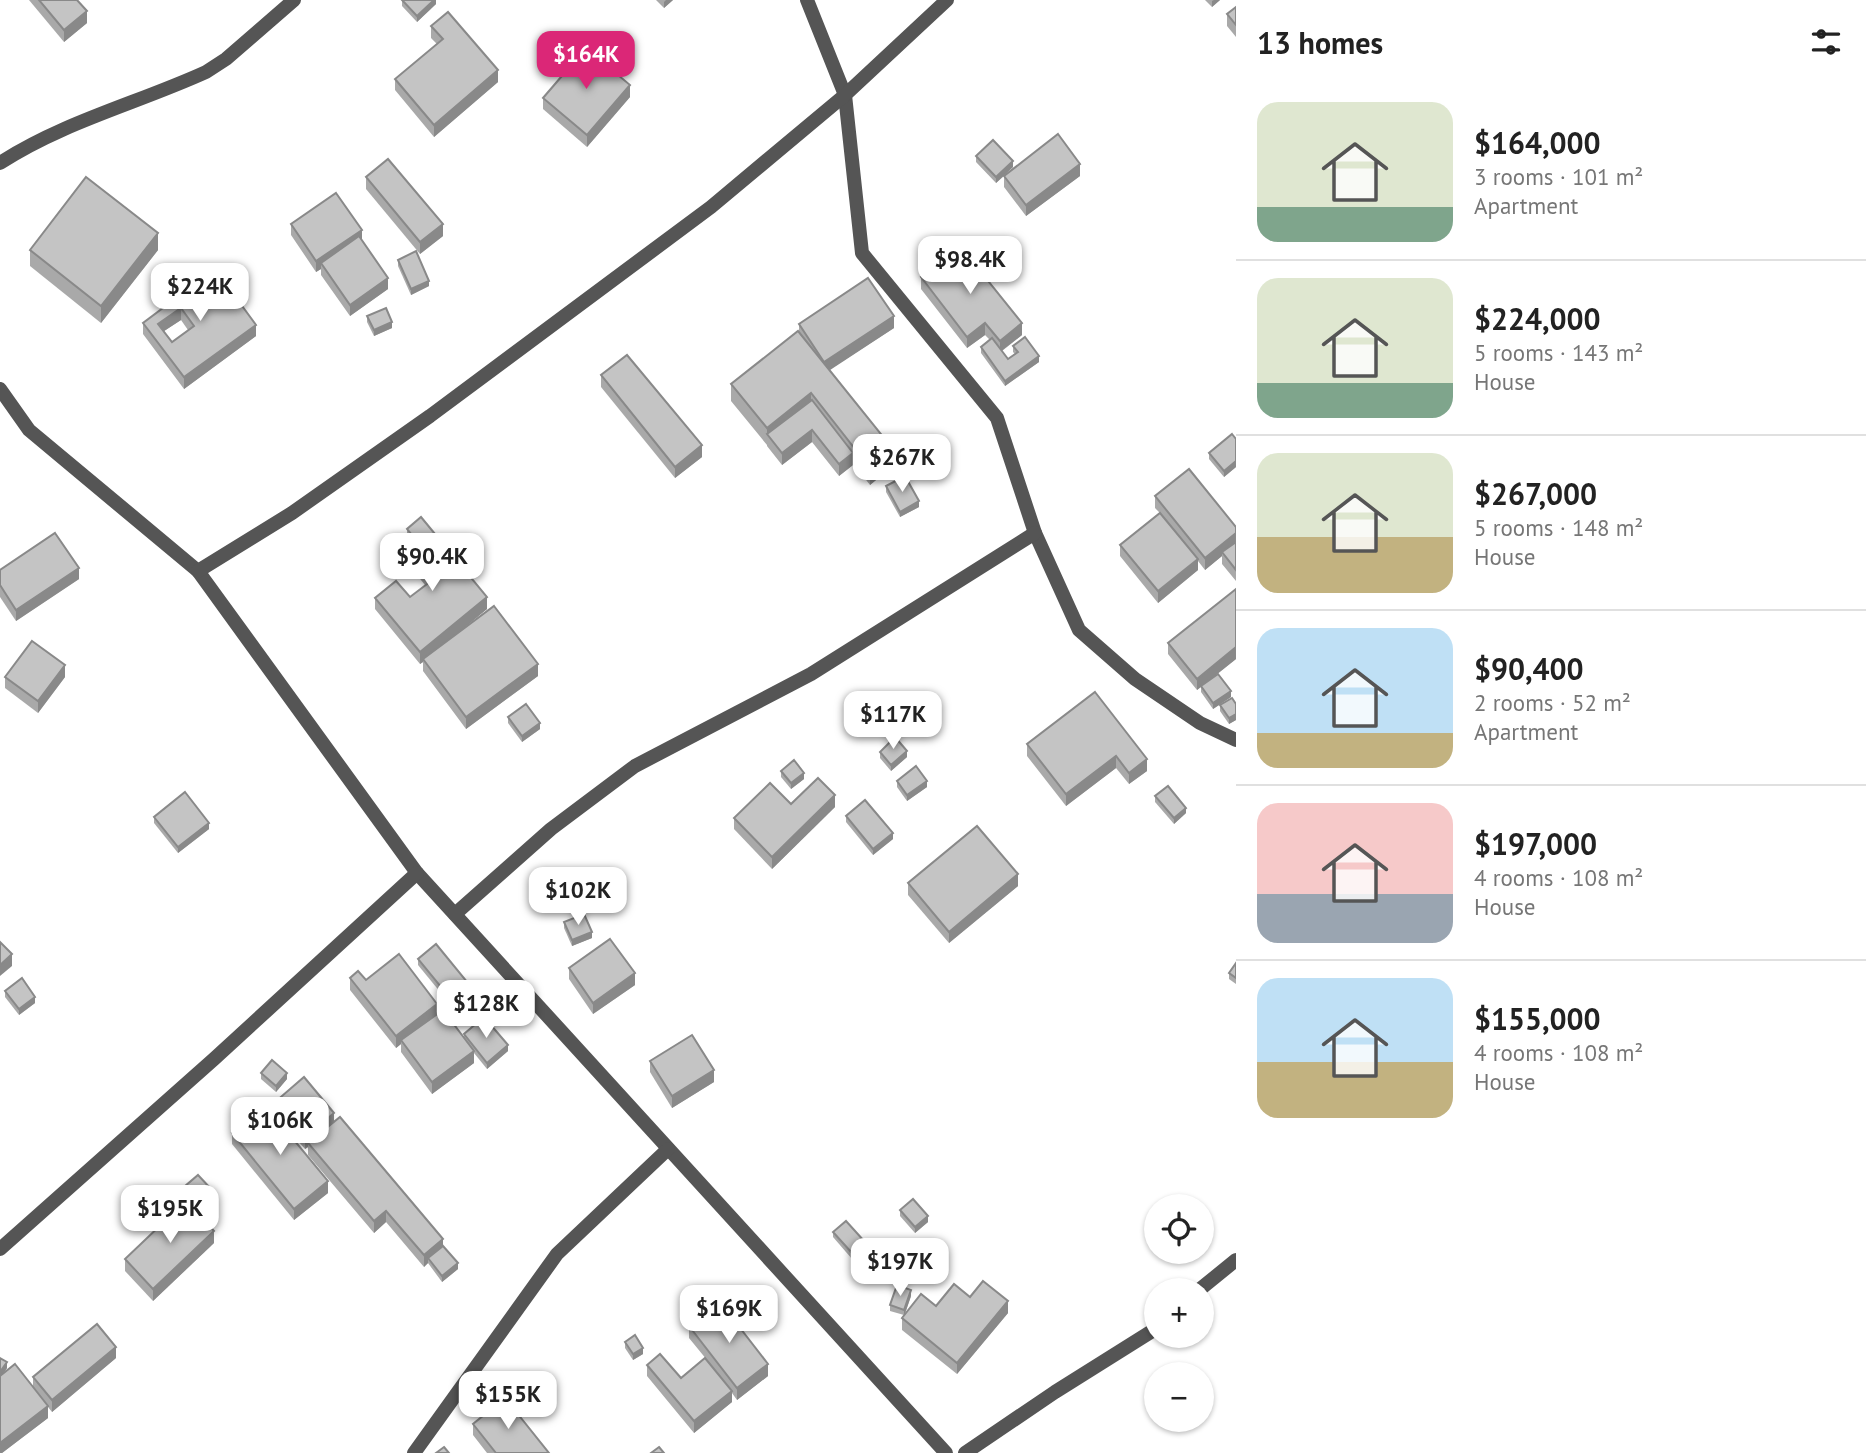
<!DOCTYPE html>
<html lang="en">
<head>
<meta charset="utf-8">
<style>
	:root { --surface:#fff; --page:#f6f6f6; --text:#222; --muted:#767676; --line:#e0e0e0; --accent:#db2777 }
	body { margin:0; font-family:"PT Sans",sans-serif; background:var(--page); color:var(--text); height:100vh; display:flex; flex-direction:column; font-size:26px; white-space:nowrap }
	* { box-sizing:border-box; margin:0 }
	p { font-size:23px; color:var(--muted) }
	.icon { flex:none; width:38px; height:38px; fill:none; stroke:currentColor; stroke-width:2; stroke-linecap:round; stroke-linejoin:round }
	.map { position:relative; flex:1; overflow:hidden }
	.side { display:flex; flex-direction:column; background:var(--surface); width:630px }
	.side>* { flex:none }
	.fabs { position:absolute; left:1144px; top:1194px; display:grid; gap:14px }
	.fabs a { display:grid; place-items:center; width:70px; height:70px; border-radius:50%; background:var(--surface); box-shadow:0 2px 5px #0004; font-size:35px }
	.price { position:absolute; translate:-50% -60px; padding:0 16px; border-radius:14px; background:#fff; color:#222; font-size:23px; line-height:46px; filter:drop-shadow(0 2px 4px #0008) }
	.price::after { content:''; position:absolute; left:50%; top:42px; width:21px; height:16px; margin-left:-10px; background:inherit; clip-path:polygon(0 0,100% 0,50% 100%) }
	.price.selected { background:var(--accent); color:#fff }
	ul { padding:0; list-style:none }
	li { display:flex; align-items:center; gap:21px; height:175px; padding:0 21px }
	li+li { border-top:2px solid var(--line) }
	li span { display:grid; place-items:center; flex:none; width:196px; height:140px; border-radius:21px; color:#555 }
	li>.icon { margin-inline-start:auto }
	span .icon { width:84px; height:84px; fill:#fffc; stroke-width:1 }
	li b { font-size:30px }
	h2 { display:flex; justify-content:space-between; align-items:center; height:84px; padding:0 21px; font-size:30px }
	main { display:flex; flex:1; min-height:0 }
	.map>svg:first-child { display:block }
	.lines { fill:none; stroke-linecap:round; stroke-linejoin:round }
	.street { stroke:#555; stroke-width:14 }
	.wall { fill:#a9a9a9; fill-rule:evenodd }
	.shaded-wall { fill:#898989 }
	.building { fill:#c4c4c4; stroke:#898989; stroke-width:2; fill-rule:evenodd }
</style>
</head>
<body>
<main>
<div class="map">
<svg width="1236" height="1453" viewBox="0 0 1236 1453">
	<rect width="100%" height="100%" fill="#fff"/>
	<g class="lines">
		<!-- street -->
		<g class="street">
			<path d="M807,0L845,95L862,253L997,418L1035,533L1079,630L1135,679L1200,723L1236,740"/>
			<path d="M0,163C63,122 138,103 206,72L226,59L294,0"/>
			<path d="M0,389L29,430L198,571L417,873L946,1453"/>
			<path d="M198,571L292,513L430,416L711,207L845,95L947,0"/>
			<path d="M455,914L551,829L635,766L811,674L1035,533"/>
			<path d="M0,1249L214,1059L417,873"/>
			<path d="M1199,1290L1236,1260"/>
			<path d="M414,1453L557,1254L668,1149"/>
			<path d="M965,1453L1055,1392L1157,1328"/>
		</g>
	</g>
	<!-- wall -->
	<g class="wall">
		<path d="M29,0H77L87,23L64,42Z"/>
		<path d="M402,0H436V4L417,22L402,6Z"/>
		<path d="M656,0H673L664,8Z"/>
		<path d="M1205,0H1220L1212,7Z"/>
		<path d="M1236,7V37L1227,26V14Z"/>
		<path d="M431,26L498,82L434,137L395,90V79L437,44L431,38Z"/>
		<path d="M630,97L587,147L543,109V98Z"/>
		<path d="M976,156L1013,167L1006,173L1080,176L1026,216L1004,187V176L996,183L976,162Z"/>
		<path d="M366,177L443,236L420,254L366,189Z"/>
		<path d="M291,224L362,240L388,289L350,316L321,275V269L316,272L291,235Z"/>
		<path d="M30,250H158L101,323L30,266Z"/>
		<path d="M398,260L429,286L411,295L398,266Z"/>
		<path d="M215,269L256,336L184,389L143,334V323ZM181,320L188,330L172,342L164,331Z"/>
		<path d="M921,277L1022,335L1002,351L1008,359L1015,354L1013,352V346L1039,362L1005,386L981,353V347L990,340L985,335L967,348L921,289Z"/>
		<path d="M367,316L392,328L374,336L367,322Z"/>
		<path d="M799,324L894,328L829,370L893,466L870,485L853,463V465L839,476L812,442L782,465L767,446V444V445L731,401V384L799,332Z"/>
		<path d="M601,375L702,457L675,478L601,387Z"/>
		<path d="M1236,439V467L1224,477L1209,459V453Z"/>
		<path d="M886,486L919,507L900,517L886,492Z"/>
		<path d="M1155,496L1236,527V581L1222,564V556L1205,570L1198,561V570L1158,603L1120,556V545L1160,513L1155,508Z"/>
		<path d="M407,529L487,609L460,631L538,676L466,729L423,671V662L420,664L375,609V598L410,597L425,585L417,575V564L422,559L407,541Z"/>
		<path d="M0,570L79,579L16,621L0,597Z"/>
		<path d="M1236,589V659L1211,679L1231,697L1213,709L1201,692V687L1197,690L1168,654V643Z"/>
		<path d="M5,677H65L38,713L5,688Z"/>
		<path d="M1095,692L1147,771L1129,784L1116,768L1066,806L1027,756V744Z"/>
		<path d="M1236,704V720L1229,724L1220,711V705Z"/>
		<path d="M508,717L540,729L522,742L508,723Z"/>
		<path d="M880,752L907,757L891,771L880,758Z"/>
		<path d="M781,771L804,779L791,789L781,777Z"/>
		<path d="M897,781L927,787L907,801L897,787Z"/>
		<path d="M1155,796L1186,813L1174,824L1155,802Z"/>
		<path d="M791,804L835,807L772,869L734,829V818Z"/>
		<path d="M846,816L893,839L873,855L846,822Z"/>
		<path d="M154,817L209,829L178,853L154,823Z"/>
		<path d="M908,883L1018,886L949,943L908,895Z"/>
		<path d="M564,922L592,938L572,946L564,928Z"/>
		<path d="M418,959L477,999L459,1015L418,965Z"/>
		<path d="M1236,963V984L1229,979V973Z"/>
		<path d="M569,968L635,985L593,1014L569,979Z"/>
		<path d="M350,978L366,980L437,1014L464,1037V1034L508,1051L487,1069L474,1053V1063L432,1094L401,1052V1044L396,1048L350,990Z"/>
		<path d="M5,991L35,1003L19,1015L5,997Z"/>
		<path d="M650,1061L714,1082L672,1108L650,1072Z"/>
		<path d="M261,1073L287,1079L276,1092L261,1079Z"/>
		<path d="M275,1102L334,1122L443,1246L458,1269L442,1282L428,1263L424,1267L386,1222L374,1233L308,1155V1147L305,1149L275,1114Z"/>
		<path d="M232,1133L328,1193L294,1220L232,1144Z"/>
		<path d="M184,1187L212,1196L197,1209L184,1193Z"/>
		<path d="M900,1210L928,1222L915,1233L900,1216Z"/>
		<path d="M833,1232L865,1248L852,1259L833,1237Z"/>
		<path d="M214,1243L153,1301L125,1271V1259Z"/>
		<path d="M911,1296L905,1314L970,1297L1008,1313L957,1374L902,1330V1318L904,1315L890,1311V1305Z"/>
		<path d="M689,1326L768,1376L737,1400L732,1393V1402L694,1433L647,1376V1365L681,1378L707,1360L689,1338Z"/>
		<path d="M625,1342L643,1354L633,1360L625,1348Z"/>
		<path d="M0,1358L7,1368L4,1373L33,1387V1377L116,1358L52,1412L48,1407V1418L2,1453H0Z"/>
		<path d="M475,1399L498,1402L549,1453H487L473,1435V1424L482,1416L475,1405Z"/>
	</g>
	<!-- shaded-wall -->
	<g class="shaded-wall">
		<path d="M434,0H436V4L417,22V16Z"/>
		<path d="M666,0H673L664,8V2Z"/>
		<path d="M1214,0H1220L1212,7V1Z"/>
		<path d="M87,11V23L64,42V30Z"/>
		<path d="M498,70V82L434,137V125Z"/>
		<path d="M630,85V97L587,147V135Z"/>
		<path d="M1013,161V167L996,183V177Z"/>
		<path d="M1080,164V176L1026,216V205Z"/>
		<path d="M443,224V236L420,254V242Z"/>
		<path d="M362,230V241L321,263V269L316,272V261Z"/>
		<path d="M158,233V250L101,323V306Z"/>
		<path d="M388,278V289L350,316V305Z"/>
		<path d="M429,281V286L411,295V289Z"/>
		<path d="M181,308V320L158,335V324Z"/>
		<path d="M894,316V328L824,374V362Z"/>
		<path d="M392,322V328L374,336V330Z"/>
		<path d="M985,323V335L967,348V337Z"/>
		<path d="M1022,323V335L1000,352V341Z"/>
		<path d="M256,325V336L184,389V377Z"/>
		<path d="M1039,356V362L1005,386V381Z"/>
		<path d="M811,393V410L767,434V445V428Z"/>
		<path d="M812,430V442L782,465V453Z"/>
		<path d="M702,445V457L675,478V467Z"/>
		<path d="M893,449V466L870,485V468Z"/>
		<path d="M853,453V465L839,476V464Z"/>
		<path d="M1236,461V467L1224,477V471Z"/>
		<path d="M919,501V507L900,517V512Z"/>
		<path d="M1236,533V545L1222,552V556L1205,570V558Z"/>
		<path d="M1198,559V570L1158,603V591Z"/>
		<path d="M79,568V579L16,621V610Z"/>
		<path d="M487,597V609L424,661L423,659V662L420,664V652Z"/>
		<path d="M1236,647V659L1197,690V679Z"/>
		<path d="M538,664V676L466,729V717Z"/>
		<path d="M65,665V677L38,713V701Z"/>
		<path d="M1231,691V697L1213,709V703Z"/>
		<path d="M1236,714V720L1229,724V718Z"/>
		<path d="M540,723V729L522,742V736Z"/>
		<path d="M907,751V757L891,771V765Z"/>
		<path d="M1116,756V768L1066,806V794Z"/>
		<path d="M1147,759V771L1129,784V773Z"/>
		<path d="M804,773V779L791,789V783Z"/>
		<path d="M927,781V787L907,801V795Z"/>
		<path d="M835,795V807L772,869V857Z"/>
		<path d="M1186,808V813L1174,824V818Z"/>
		<path d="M209,823V829L178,853V847Z"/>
		<path d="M893,833V839L873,855V849Z"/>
		<path d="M1018,874V886L949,943V932Z"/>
		<path d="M592,932V938L572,946V940Z"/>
		<path d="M12,954V966L0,976V965Z"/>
		<path d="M635,973V985L593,1014V1003Z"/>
		<path d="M477,994V999L459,1015V1009Z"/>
		<path d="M35,997V1003L19,1015V1009Z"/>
		<path d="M437,1004V1015L401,1040V1044L396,1048V1036Z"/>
		<path d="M508,1045V1051L487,1069V1063Z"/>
		<path d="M474,1051V1063L432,1094V1082Z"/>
		<path d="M714,1070V1082L672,1108V1096Z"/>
		<path d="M287,1073V1079L276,1092V1086Z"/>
		<path d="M334,1113V1125L308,1143V1147L305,1149V1138Z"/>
		<path d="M328,1181V1193L294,1220V1209Z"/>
		<path d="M212,1190V1196L197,1209V1203Z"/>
		<path d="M386,1211V1222L374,1233V1221Z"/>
		<path d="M928,1216V1222L915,1233V1227Z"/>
		<path d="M214,1231V1243L153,1301V1289Z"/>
		<path d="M443,1239V1251L428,1258V1263L424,1267V1255Z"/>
		<path d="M865,1242V1248L852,1259V1253Z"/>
		<path d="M458,1263V1269L442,1282V1276Z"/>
		<path d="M911,1290V1296L904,1316V1310Z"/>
		<path d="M1008,1301V1313L957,1374V1363Z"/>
		<path d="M116,1347V1358L52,1412V1400Z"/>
		<path d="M643,1348V1354L633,1360V1354Z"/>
		<path d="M7,1362V1368L0,1378V1372Z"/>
		<path d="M768,1364V1376L737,1400V1388Z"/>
		<path d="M732,1391V1402L694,1433V1421Z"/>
		<path d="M498,1402V1408L483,1418V1412Z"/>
		<path d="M48,1406V1418L2,1453H0V1443Z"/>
	</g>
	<!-- building -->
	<g class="building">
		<path d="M39,0H77L87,11L64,30Z"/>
		<path d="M402,0H434L417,16Z"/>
		<path d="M1236,7V25L1227,14Z"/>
		<path d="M448,12L498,70L434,125L395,79L443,39L431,26Z"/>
		<path d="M586,48L630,85L587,135L543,98Z"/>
		<path d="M1058,134L1080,164L1026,205L1004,176Z"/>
		<path d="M993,140L1013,161L996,177L976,156Z"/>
		<path d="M388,159L443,224L420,242L366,177Z"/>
		<path d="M86,177L158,233L101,306L30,250Z"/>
		<path d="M336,193L362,230L316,261L291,224Z"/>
		<path d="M359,236L388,278L350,305L321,263Z"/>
		<path d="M960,246L1022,323L1000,341L985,323L967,337L921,277Z"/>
		<path d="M416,251L429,281L411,289L398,260Z"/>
		<path d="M215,269L256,325L184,377L143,323ZM181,308L194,326L172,342L158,324Z"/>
		<path d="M868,278L894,316L824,362L799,324Z"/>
		<path d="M386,308L392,322L374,330L367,316Z"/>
		<path d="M798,331L893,449L870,468L811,393L767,428L731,384Z"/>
		<path d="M1025,337L1039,356L1005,381L981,347L992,338L1008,359L1018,352L1013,346Z"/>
		<path d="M627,355L702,445L675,467L601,375Z"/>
		<path d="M812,400L853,453L839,464L812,430L782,453L767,434Z"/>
		<path d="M1232,434L1236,439V461L1224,471L1209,453Z"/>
		<path d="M1189,469L1236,527V533L1205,558L1155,496Z"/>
		<path d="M905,476L919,501L900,512L886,486Z"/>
		<path d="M1160,513L1198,559L1158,591L1120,545Z"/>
		<path d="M421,517L487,597L420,652L375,598L396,581L410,597L431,581L417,564L428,555L407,529Z"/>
		<path d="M55,533L79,568L16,610L0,585V570Z"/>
		<path d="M1236,542V570L1222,552Z"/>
		<path d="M1236,589V647L1197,679L1168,643Z"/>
		<path d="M494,606L538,664L466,717L423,659Z"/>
		<path d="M32,641L65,665L38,701L5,677Z"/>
		<path d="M1218,674L1231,691L1213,703L1201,686Z"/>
		<path d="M1095,692L1147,759L1129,773L1116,756L1066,794L1027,744Z"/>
		<path d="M1232,698L1236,704V714L1229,718L1220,705Z"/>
		<path d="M526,704L540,723L522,736L508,717Z"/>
		<path d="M895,737L907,751L891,765L880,752Z"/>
		<path d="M794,760L804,773L791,783L781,771Z"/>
		<path d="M916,766L927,781L907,795L897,781Z"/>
		<path d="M818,778L835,795L772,857L734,818L770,783L791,804Z"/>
		<path d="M1168,786L1186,808L1174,818L1155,796Z"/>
		<path d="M185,792L209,823L178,847L154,817Z"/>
		<path d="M865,800L893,833L873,849L846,816Z"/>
		<path d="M977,826L1018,874L949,932L908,883Z"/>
		<path d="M584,914L592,932L572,940L564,922Z"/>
		<path d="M610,939L635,973L593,1003L569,968Z"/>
		<path d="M0,942L12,954L0,965Z"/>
		<path d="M436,944L477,994L459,1009L418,959Z"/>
		<path d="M399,954L437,1004L396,1036L350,978L358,971L366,980Z"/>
		<path d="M1236,963V978L1229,973Z"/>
		<path d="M22,978L35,997L19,1009L5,991Z"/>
		<path d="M443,1010L474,1051L432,1082L401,1040Z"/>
		<path d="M484,1017L508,1045L487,1063L464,1034Z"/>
		<path d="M692,1035L714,1070L672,1096L650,1061Z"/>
		<path d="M272,1060L287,1073L276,1086L261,1073Z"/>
		<path d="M304,1077L334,1113L305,1138L275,1102Z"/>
		<path d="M265,1105L328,1181L294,1209L232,1133Z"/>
		<path d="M340,1117L443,1239L424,1255L386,1211L374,1221L308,1143Z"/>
		<path d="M198,1175L212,1190L197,1203L184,1187Z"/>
		<path d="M913,1199L928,1216L915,1227L900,1210Z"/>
		<path d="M186,1201L214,1231L153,1289L125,1259Z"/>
		<path d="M846,1221L865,1242L852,1253L833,1232Z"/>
		<path d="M443,1246L458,1263L442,1276L428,1258Z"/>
		<path d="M983,1281L1008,1301L957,1363L902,1318L921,1294L936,1306L954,1284L970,1297Z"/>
		<path d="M897,1285L911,1290L904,1310L890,1305Z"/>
		<path d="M720,1302L768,1364L737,1388L689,1326Z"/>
		<path d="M97,1324L116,1347L52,1400L33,1377Z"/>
		<path d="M635,1335L643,1348L633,1354L625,1342Z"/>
		<path d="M660,1354L681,1378L705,1358L732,1391L694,1421L647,1365Z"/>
		<path d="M0,1358L7,1362L0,1372Z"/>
		<path d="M15,1364L48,1406L0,1443V1376Z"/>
		<path d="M491,1390L498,1402L483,1412L475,1399Z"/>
		<path d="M505,1398L549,1453H496L473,1424Z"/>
		<path d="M444,1447L449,1453H436Z"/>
		<path d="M659,1447L664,1453H651Z"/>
	</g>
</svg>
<div class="fabs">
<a><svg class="icon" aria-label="locate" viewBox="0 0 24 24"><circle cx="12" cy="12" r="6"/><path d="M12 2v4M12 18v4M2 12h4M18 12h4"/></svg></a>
<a>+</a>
<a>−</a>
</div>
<b class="price selected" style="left:586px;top:91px">$164K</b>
<b class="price" style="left:970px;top:296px">$98.4K</b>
<b class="price" style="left:200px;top:323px">$224K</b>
<b class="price" style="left:902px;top:494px">$267K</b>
<b class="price" style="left:432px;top:593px">$90.4K</b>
<b class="price" style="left:893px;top:751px">$117K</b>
<b class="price" style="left:578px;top:927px">$102K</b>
<b class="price" style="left:486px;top:1040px">$128K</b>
<b class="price" style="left:280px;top:1157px">$106K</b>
<b class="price" style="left:170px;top:1245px">$195K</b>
<b class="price" style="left:900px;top:1298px">$197K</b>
<b class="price" style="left:729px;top:1345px">$169K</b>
<b class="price" style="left:508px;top:1431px">$155K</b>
</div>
<section class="side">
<h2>13 homes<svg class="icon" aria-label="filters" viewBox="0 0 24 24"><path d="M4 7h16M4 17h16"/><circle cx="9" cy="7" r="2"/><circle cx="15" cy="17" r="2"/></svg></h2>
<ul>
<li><span style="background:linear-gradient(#dfe7d0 75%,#7fa58c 0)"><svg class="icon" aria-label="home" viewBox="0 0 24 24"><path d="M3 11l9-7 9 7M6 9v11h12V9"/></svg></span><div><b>$164,000</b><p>3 rooms · 101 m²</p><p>Apartment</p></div></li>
<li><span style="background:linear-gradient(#dfe7d0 75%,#7fa58c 0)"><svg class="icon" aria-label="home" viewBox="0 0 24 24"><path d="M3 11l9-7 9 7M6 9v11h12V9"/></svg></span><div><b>$224,000</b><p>5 rooms · 143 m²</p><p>House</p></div></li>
<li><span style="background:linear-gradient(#dfe7d0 60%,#c2b280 0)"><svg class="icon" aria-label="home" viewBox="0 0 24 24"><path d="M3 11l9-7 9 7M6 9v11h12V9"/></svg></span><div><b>$267,000</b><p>5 rooms · 148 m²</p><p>House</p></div></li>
<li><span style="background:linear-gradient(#bfe0f5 75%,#c2b280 0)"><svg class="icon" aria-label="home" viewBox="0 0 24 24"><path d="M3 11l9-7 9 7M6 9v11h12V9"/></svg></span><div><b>$90,400</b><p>2 rooms · 52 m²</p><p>Apartment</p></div></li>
<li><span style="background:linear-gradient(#f6c9c9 65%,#9aa5b1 0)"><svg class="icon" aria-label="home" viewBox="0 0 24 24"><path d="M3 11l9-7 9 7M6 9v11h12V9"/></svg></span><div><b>$197,000</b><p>4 rooms · 108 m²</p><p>House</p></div></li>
<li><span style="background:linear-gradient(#bfe0f5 60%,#c2b280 0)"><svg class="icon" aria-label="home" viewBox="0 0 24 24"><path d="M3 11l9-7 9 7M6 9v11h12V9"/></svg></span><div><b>$155,000</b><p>4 rooms · 108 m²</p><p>House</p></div></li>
</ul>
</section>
</main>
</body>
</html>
